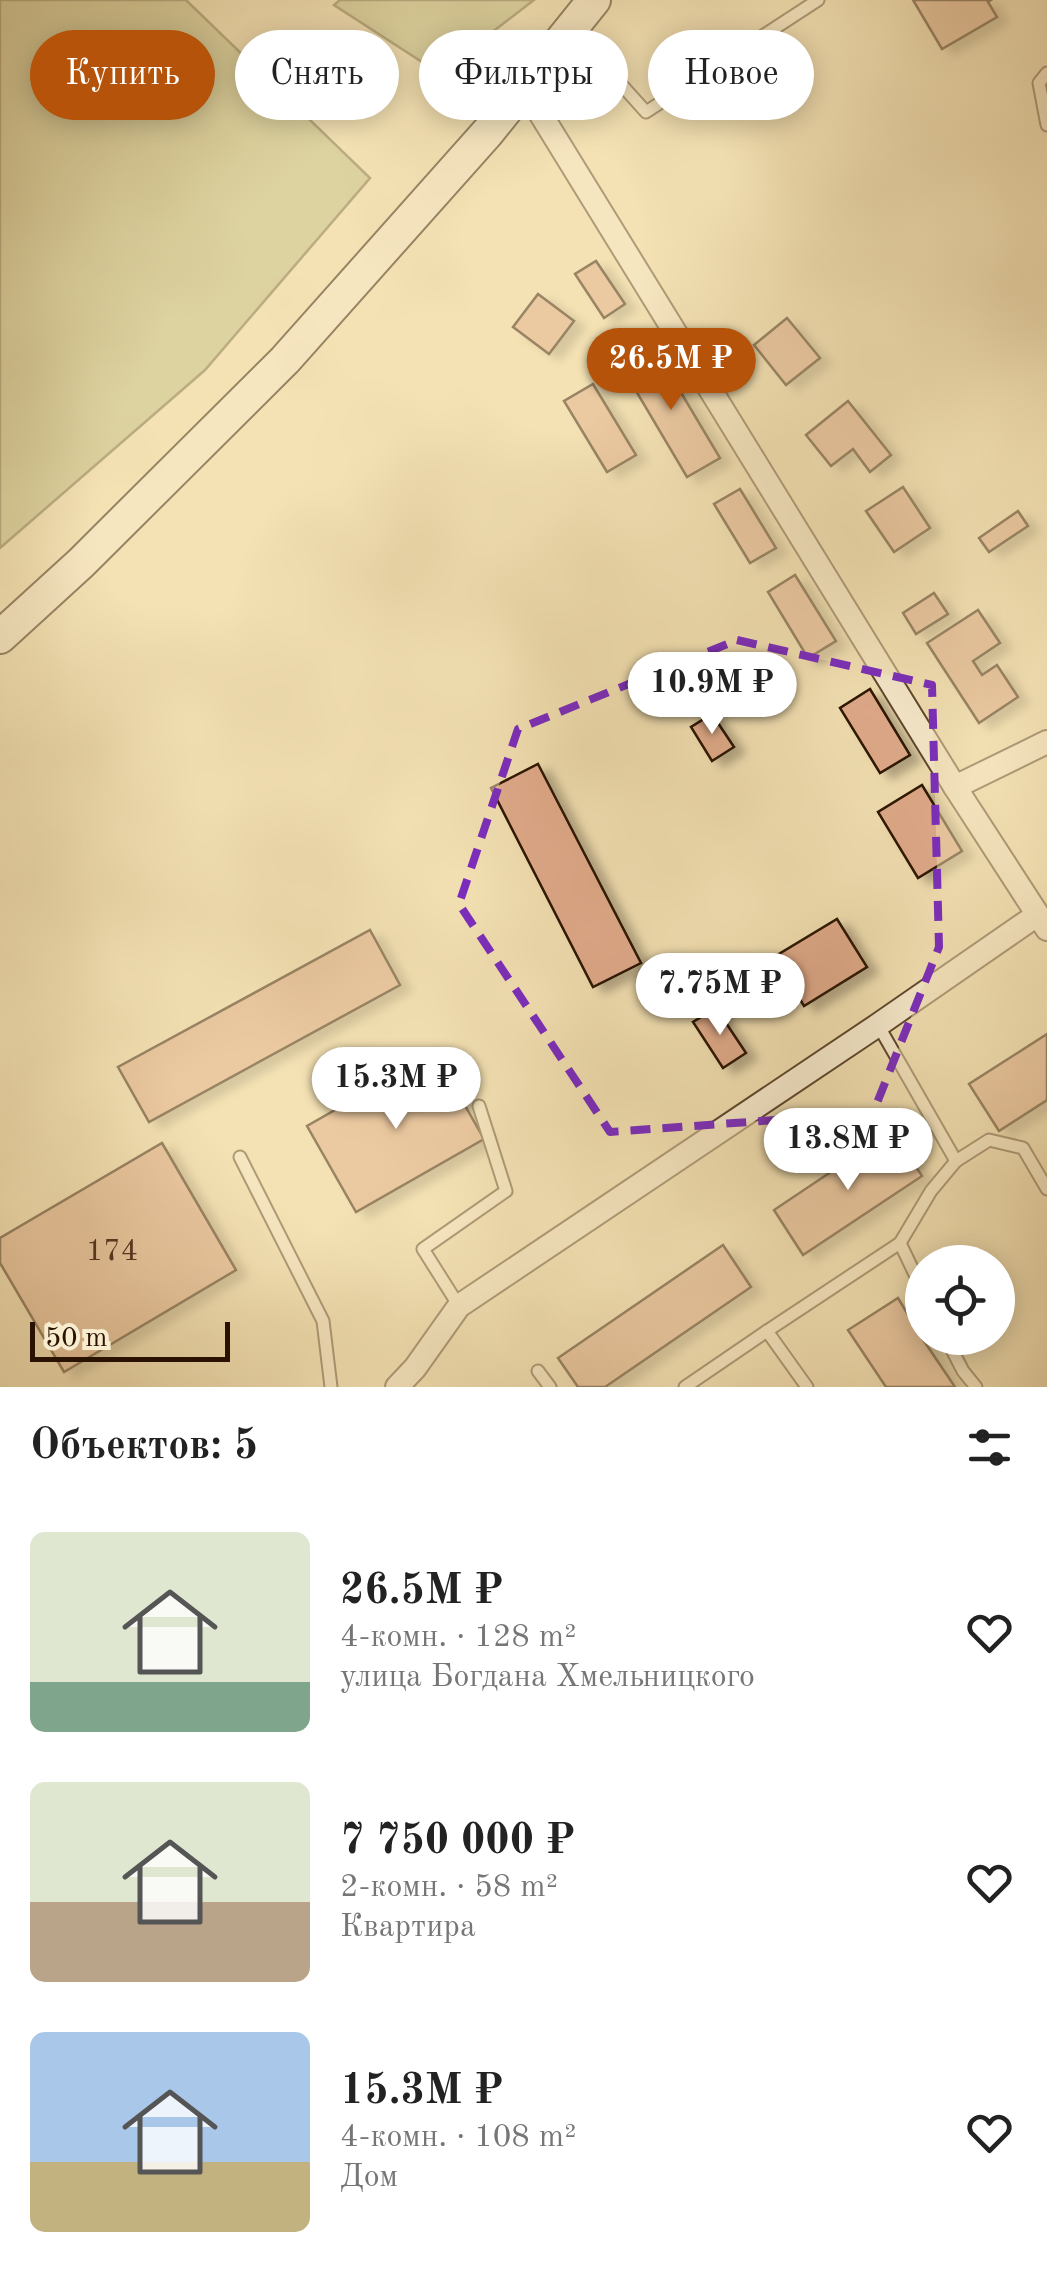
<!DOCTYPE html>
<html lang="ru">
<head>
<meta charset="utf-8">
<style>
	:root { --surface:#fff; --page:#f6f6f6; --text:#222; --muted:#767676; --accent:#b45309 }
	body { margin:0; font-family:"Old Standard TT",serif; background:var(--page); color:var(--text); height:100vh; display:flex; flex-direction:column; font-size:38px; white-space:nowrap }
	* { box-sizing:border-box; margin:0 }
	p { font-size:32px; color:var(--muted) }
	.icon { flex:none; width:55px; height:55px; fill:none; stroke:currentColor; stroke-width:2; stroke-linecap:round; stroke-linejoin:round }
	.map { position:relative; height:1387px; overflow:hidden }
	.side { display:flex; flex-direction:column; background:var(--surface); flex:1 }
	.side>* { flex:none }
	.guide { position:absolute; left:30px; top:30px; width:988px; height:90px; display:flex; gap:20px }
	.tools { position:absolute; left:905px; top:1245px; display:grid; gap:20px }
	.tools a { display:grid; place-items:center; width:110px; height:110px; border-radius:50%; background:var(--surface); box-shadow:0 5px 25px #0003; font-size:50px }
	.scale { position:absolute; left:30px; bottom:25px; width:200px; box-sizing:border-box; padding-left:10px; border:5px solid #291200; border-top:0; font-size:28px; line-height:35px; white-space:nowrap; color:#291200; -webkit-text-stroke:8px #f8ecce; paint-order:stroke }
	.price { position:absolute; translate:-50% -85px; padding:0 22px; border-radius:35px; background:#fff; color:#222; font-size:32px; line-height:65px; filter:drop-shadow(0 2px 5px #0008) }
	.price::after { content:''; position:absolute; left:50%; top:60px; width:30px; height:22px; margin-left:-15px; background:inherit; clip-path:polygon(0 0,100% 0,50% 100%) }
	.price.on { background:var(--accent); color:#fff }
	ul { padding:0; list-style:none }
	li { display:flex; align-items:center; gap:30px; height:250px; padding:0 30px }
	li span { display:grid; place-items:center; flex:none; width:280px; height:200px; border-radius:15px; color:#555 }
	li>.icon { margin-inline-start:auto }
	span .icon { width:120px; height:120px; fill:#fffc; stroke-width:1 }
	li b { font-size:42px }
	h2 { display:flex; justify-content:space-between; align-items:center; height:120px; padding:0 30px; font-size:42px }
	.pill { padding:0 35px; border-radius:45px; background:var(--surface); box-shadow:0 5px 25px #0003; font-size:35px; line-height:90px }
	.pill.on { background:var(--accent); color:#fff }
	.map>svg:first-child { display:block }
	.green { fill:#c2c188; stroke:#766a44; stroke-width:2.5 }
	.building { fill:#e1ab8b; stroke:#291200; stroke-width:2.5; filter:url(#shadow) }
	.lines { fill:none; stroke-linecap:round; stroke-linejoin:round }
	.lane-casing { stroke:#5c462d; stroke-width:15 }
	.street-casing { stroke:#5c462d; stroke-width:26 }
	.secondary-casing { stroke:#291200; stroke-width:36 }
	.lane { stroke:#f8ecce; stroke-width:11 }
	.street { stroke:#f8ecce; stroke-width:22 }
	.secondary { stroke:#f8ecce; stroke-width:32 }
	.marked { fill:none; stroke:#7b2cbf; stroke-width:8; stroke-dasharray:20 12; stroke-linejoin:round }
	.labels { text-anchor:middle; stroke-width:9; stroke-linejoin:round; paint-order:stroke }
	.number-label { font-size:30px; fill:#573823 }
</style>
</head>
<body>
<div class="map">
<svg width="1047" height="1387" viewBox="0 0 1047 1387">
	<defs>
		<filter id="shadow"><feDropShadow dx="11" dy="6" stdDeviation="5" flood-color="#0004"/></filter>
	</defs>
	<rect width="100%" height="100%" fill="#f4e2b4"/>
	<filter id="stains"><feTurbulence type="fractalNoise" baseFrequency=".002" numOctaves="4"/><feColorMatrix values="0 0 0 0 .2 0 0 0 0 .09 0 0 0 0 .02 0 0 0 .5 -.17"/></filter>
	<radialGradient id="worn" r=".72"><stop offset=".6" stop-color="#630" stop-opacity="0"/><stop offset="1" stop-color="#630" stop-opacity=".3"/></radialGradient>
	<!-- green -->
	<g class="green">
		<path d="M0,0H186L370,178L205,370L0,548Z"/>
		<path d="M340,0H534L439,73L334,5Z"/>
	</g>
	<!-- building -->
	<g class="building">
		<path d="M913,0H991L988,2L997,17L942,49Z"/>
		<path d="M596,261L625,304L604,318L575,274Z"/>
		<path d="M538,294L574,321L549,354L513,327Z"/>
		<path d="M787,318L820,358L786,385L754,345Z"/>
		<path d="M655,349L720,458L687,477L623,369Z"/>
		<path d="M593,384L636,455L607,472L564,401Z"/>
		<path d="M848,401L891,455L870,472L853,449L831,466L806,435Z"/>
		<path d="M903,487L930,528L894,552L866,511Z"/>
		<path d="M740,489L776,548L750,563L714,504Z"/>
		<path d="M1018,511L1028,526L989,552L979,538Z"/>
		<path d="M795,575L836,641L808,658L768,592Z"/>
		<path d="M934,593L948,614L916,634L903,613Z"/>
		<path d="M978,610L1000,643L973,661L982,675L997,665L1018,697L979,723L927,643Z"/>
		<path d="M870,689L910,755L880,773L840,708Z"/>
		<path d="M712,714L734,747L712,761L691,727Z"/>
		<path d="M538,764L641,963L593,987L491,788Z"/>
		<path d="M922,785L962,851L918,878L878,812Z"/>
		<path d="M837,919L867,967L804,1006L774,957Z"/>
		<path d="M370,930L400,985L149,1122L118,1067Z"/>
		<path d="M716,1008L746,1053L723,1068L693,1022Z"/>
		<path d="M1047,1034V1100L999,1131L969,1084Z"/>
		<path d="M435,1053L484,1139L356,1212L307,1126Z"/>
		<path d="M892,1131L922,1176L803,1255L774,1210Z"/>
		<path d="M162,1143L236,1270L64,1372L0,1263V1238Z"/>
		<path d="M723,1245L751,1287L605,1387H578L558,1358Z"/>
		<path d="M898,1298L922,1338L955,1387H886L848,1330Z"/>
	</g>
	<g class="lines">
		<!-- lane casing -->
		<g class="lane-casing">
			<g id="lane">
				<path d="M574,32L646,112L818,0"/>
				<path d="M1047,73L1039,83L1047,125"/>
				<path d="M240,1157L323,1321L331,1387"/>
				<path d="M956,1161L989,1140L1023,1148L1047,1189"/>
				<path d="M900,1243L922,1289"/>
				<path d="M459,1306L423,1249L506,1191L479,1106"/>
				<path d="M946,1338L963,1371L976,1387"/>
				<path d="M538,1371L550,1387"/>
				<path d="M685,1387L767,1331"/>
				<path d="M807,1387L767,1331L900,1243L931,1191L956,1161L878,1025"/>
			</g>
		</g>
		<!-- street casing -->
		<g class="street-casing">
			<g id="street">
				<path d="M524,87L955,787L1047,929"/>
				<path d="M955,787L1047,742"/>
				<path d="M397,1387L415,1368L459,1306L878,1025L1037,915"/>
			</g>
		</g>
		<!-- secondary casing -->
		<g class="secondary-casing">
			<path id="secondary" d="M0,637L81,563L285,360L488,132L594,0"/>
		</g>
		<!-- lane -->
		<use href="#lane" class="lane"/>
		<!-- street -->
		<use href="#street" class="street"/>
		<!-- secondary -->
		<use href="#secondary" class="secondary"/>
	</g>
	<!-- marked area -->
	<path d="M0 0H1047V1387H0ZM737,640L932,685L939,947L873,1113L610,1132L459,904L518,729Z" fill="#f4e2b4" fill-opacity=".55" fill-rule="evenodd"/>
	<path class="marked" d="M737,640L932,685L939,947L873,1113L610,1132L459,904L518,729Z"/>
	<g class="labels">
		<!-- number labels -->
		<g class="number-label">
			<text x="112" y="1260">174</text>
		</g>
	</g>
	<rect width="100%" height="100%" filter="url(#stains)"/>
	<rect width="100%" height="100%" fill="url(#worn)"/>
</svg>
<div class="tools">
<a><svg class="icon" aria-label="locate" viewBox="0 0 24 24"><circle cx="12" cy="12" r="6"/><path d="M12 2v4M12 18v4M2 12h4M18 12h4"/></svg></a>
</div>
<div class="scale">50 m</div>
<b class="price on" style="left:671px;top:413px">26.5M ₽</b>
<b class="price" style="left:712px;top:737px">10.9M ₽</b>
<b class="price" style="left:720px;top:1038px">7.75M ₽</b>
<b class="price" style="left:396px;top:1132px">15.3M ₽</b>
<b class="price" style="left:848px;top:1193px">13.8M ₽</b>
<div class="guide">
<a class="pill on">Купить</a>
<a class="pill">Снять</a>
<a class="pill">Фильтры</a>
<a class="pill">Новое</a>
</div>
</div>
<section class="side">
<h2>Объектов: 5<svg class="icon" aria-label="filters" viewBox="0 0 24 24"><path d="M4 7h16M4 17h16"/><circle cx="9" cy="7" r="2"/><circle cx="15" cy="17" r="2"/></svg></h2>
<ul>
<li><span style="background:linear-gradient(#dfe7d0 75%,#7fa58c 0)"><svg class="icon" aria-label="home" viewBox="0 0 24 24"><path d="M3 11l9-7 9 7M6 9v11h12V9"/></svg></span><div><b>26.5M ₽</b><p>4-комн. · 128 m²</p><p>улица Богдана Хмельницкого</p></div><svg class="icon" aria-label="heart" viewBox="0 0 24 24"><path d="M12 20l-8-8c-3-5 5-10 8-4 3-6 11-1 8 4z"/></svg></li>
<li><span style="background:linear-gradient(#dfe7d0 60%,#b9a48a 0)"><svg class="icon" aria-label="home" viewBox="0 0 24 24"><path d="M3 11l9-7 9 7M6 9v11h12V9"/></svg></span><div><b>7 750 000 ₽</b><p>2-комн. · 58 m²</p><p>Квартира</p></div><svg class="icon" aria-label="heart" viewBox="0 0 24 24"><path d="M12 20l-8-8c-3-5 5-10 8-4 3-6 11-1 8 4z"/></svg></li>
<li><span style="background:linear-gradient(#a9c7e8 65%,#c2b280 0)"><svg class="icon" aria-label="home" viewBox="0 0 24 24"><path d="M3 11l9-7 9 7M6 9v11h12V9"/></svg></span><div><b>15.3M ₽</b><p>4-комн. · 108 m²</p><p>Дом</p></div><svg class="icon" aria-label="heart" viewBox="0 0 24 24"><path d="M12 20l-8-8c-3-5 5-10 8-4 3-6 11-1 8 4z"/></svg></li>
</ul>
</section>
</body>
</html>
